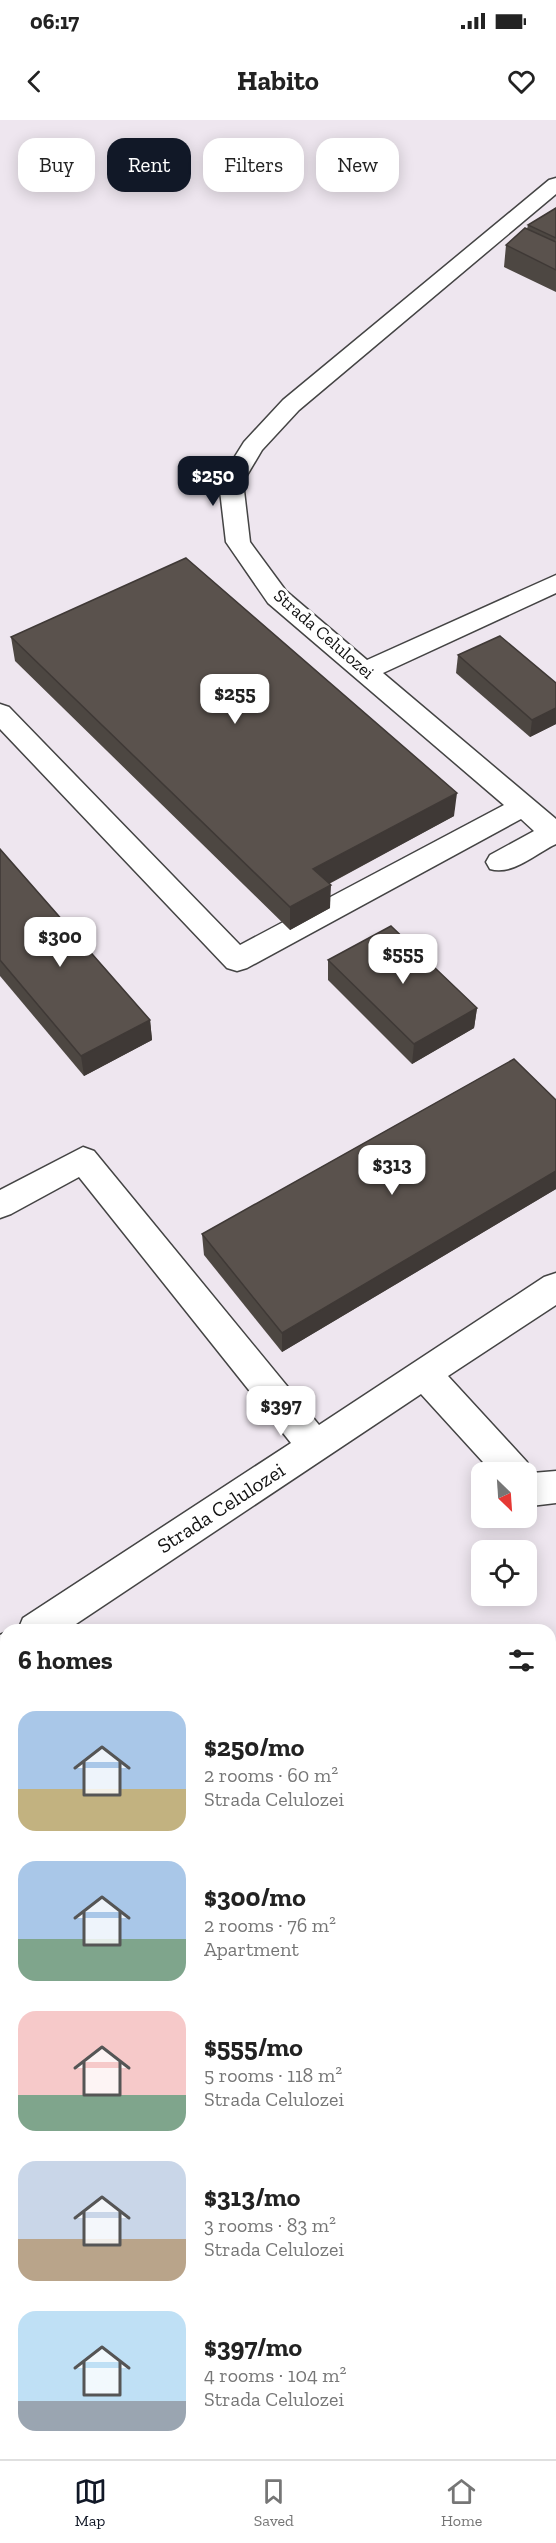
<!DOCTYPE html>
<html lang="en">
<head>
<meta charset="utf-8">
<style>
	:root { --surface:#fff; --page:#f6f6f6; --text:#222; --muted:#767676; --line:#e0e0e0; --accent:#111827 }
	body { margin:0; font-family:"Zilla Slab",serif; background:var(--page); color:var(--text); height:100vh; display:flex; flex-direction:column; font-size:22px; white-space:nowrap }
	* { box-sizing:border-box; margin:0 }
	p { font-size:20px; color:var(--muted) }
	.icon { flex:none; width:33px; height:33px; fill:none; stroke:currentColor; stroke-width:2; stroke-linecap:round; stroke-linejoin:round }
	.map { position:relative; flex:1; overflow:hidden }
	.side { position:absolute; left:0px; top:1504px; width:556px; height:836px; display:flex; flex-direction:column; background:var(--surface); border-radius:18px 18px 0 0; box-shadow:0 3px 15px #0003 }
	.side>* { flex:none }
	.banner { position:absolute; left:18px; top:18px; width:520px; height:54px; display:flex; gap:12px }
	.needle { width:39px; rotate:155deg }
	.tools { position:absolute; left:471px; top:1342px; display:grid; gap:12px }
	.tools a { display:grid; place-items:center; width:66px; height:66px; border-radius:12px; background:var(--surface); box-shadow:0 3px 15px #0003; font-size:30px }
	.price { position:absolute; translate:-50% -51px; padding:0 14px; border-radius:12px; background:#fff; color:#222; font-size:20px; line-height:39px; filter:drop-shadow(0 2px 3px #0008) }
	.price::after { content:''; position:absolute; left:50%; top:36px; width:18px; height:14px; margin-left:-9px; background:inherit; clip-path:polygon(0 0,100% 0,50% 100%) }
	.price.current { background:var(--accent); color:#fff }
	ul { padding:0; list-style:none }
	li { display:flex; align-items:center; gap:18px; height:150px; padding:0 18px }
	li span { display:grid; place-items:center; flex:none; width:168px; height:120px; border-radius:18px; color:#555 }
	li>.icon { margin-inline-start:auto }
	span .icon { width:72px; height:72px; fill:#fffc; stroke-width:1 }
	li b { font-size:26px }
	h2 { display:flex; justify-content:space-between; align-items:center; height:72px; padding:0 18px; font-size:26px }
	.chip { padding:0 21px; border-radius:18px; background:var(--surface); box-shadow:0 3px 15px #0003; font-size:21px; line-height:54px }
	.chip.current { background:var(--accent); color:#fff }
	.status { display:flex; justify-content:space-between; align-items:center; height:42px; padding:0 30px; background:var(--surface); direction:ltr }
	.status svg { height:16px; fill:currentColor }
	header { display:flex; justify-content:space-between; align-items:center; height:78px; padding:0 18px; background:var(--surface); font-size:27px; font-weight:700 }
	.menu { display:flex; justify-content:space-around; align-items:center; height:84px; border-top:2px solid var(--line); background:var(--surface); font-size:16px; color:var(--muted) }
	.menu a { display:grid; justify-items:center; gap:3px }
	.menu .current { color:var(--accent) }
	.map>svg:first-child { display:block }
	.industrial { fill:#eee6ef; fill-rule:evenodd }
	.lines { fill:none; stroke-linecap:round; stroke-linejoin:round }
	.minor-casing { stroke:#444; stroke-width:3 }
	.minor { fill:#fff; fill-rule:evenodd }
	.wall { fill:#4d4742 }
	.shaded-wall { fill:#3f3936 }
	.building { fill:#5a524d; stroke:#3f3936; stroke-width:1.5 }
	.labels { text-anchor:middle; stroke-width:6; stroke-linejoin:round; paint-order:stroke }
	.far-street-label { font-size:18px; fill:#111; stroke:#fff }
	.street-label { font-size:21px; fill:#111; stroke:#fff }
</style>
</head>
<body>
<div class="status"><b>06:17</b><svg viewBox="0 0 49 12"><path d="M0 12V9h3v3zM5 12V6h3v6zM10 12V3h3v9zM15 12V0h3v12zM26 1h20v11H26zM47 4h2v5h-2z"/></svg></div>
<header><svg class="icon" aria-label="back" viewBox="0 0 24 24"><path d="M15 5l-7 7 7 7"/></svg>Habito<svg class="icon" aria-label="heart" viewBox="0 0 24 24"><path d="M12 20l-8-8c-3-5 5-10 8-4 3-6 11-1 8 4z"/></svg></header>
<div class="map">
<svg width="556" height="2339" viewBox="0 0 556 2339">
	<rect width="100%" height="100%" fill="#fffdf5"/>
	<!-- industrial -->
	<path class="industrial" d="M0,0H556V2339H0ZM482,1353H526V1398H482ZM482,1431H526V1476H482ZM6,1510H550V2334H6Z"/>
	<g class="lines">
		<!-- minor casing -->
		<g class="minor-casing">
			<g id="minor">
				<path d="M556,58V74L299,290L262,330L243,362L250,422L286,471L367,540L556,455V473L383,553L556,699V724C536,733 513,756 490,749L486,742L490,735L534,711L521,699L247,848L237,851L227,848L0,609V584L9,587L240,825L504,685L268,483L226,422L219,362L244,322L283,280L549,60Z"/>
				<path d="M83,1027L94,1031L319,1305L544,1157L556,1153V1185L448,1256L527,1342L532,1353L556,1351V1383L531,1386L526,1384V1353H493L421,1274L67,1510H18L23,1498L291,1323L79,1057L11,1094L0,1098V1070Z"/>
				<path d="M6,1512V1549L0,1552V1515Z"/>
				<path d="M550,1735L556,1738V1782L550,1780Z"/>
				<path d="M6,1776V1818L0,1820V1778Z"/>
				<path d="M0,1931L6,1933V1983L0,1981Z"/>
				<path d="M0,2094L6,2096V2148L0,2146Z"/>
				<path d="M103,2334H150L152,2339H105Z"/>
				<path d="M208,2334H255L257,2339H210Z"/>
			</g>
		</g>
		<!-- minor -->
		<use href="#minor" class="minor"/>
	</g>
	<!-- wall -->
	<g class="wall">
		<path d="M556,88V172L504,147L506,125L527,109L528,105Z"/>
		<path d="M11,517L454,696L329,764L330,788L290,810L15,541Z"/>
		<path d="M458,535L556,563V604L530,617L456,553Z"/>
		<path d="M0,729L150,900L152,920L84,956L0,856Z"/>
		<path d="M328,840L477,888L474,908L412,944L328,860Z"/>
		<path d="M556,980V1069L282,1232L204,1135L202,1114Z"/>
	</g>
	<!-- shaded-wall -->
	<g class="shaded-wall">
		<path d="M556,588V604L530,617L532,600Z"/>
		<path d="M457,673L454,696L313,772V749Z"/>
		<path d="M331,765L330,788L290,810V787Z"/>
		<path d="M477,888L474,908L412,944L414,924Z"/>
		<path d="M150,900L152,920L84,956L81,936Z"/>
		<path d="M556,1051V1069L282,1232V1213Z"/>
		<path d="M6,1744V1759L0,1763V1749Z"/>
		<path d="M0,2304L6,2315V2322L0,2312Z"/>
		<path d="M13,2334H17L20,2339H16Z"/>
	</g>
	<!-- building -->
	<g class="building">
		<path d="M556,88V118L528,105Z"/>
		<path d="M525,108L556,122V150L506,125Z"/>
		<path d="M186,438L457,673L313,749L331,765L290,787L11,517Z"/>
		<path d="M500,516L556,563V588L532,600L458,535Z"/>
		<path d="M0,729L150,900L81,936L0,840Z"/>
		<path d="M391,806L477,888L414,924L328,840Z"/>
		<path d="M514,939L556,980V1051L282,1213L202,1114Z"/>
		<path d="M6,1616V1744L0,1749V1620Z"/>
		<path d="M550,1812L556,1819V2143L550,2148Z"/>
		<path d="M0,2312L6,2322V2334H13L16,2339H0Z"/>
	</g>
	<g class="labels">
		<!-- far-street labels -->
		<g class="far-street-label">
			<text transform="translate(324 514) rotate(41)" y="6">Strada Celulozei</text>
		</g>
		<!-- street labels -->
		<g class="street-label">
			<text transform="translate(221 1388) rotate(-33)" y="7">Strada Celulozei</text>
		</g>
	</g>
</svg>
<div class="tools">
<a><svg class="needle" viewBox="-14 -14 28 28"><path d="M0-13l5 13h-10z" fill="#e53935"/><path d="M0 13l5-13h-10z" fill="#767676"/></svg></a>
<a><svg class="icon" aria-label="locate" viewBox="0 0 24 24"><circle cx="12" cy="12" r="6"/><path d="M12 2v4M12 18v4M2 12h4M18 12h4"/></svg></a>
</div>
<b class="price current" style="left:213px;top:387px">$250</b>
<b class="price" style="left:235px;top:605px">$255</b>
<b class="price" style="left:60px;top:848px">$300</b>
<b class="price" style="left:403px;top:865px">$555</b>
<b class="price" style="left:392px;top:1076px">$313</b>
<b class="price" style="left:281px;top:1317px">$397</b>
<div class="banner">
<a class="chip">Buy</a>
<a class="chip current">Rent</a>
<a class="chip">Filters</a>
<a class="chip">New</a>
</div>
<section class="side">
<h2>6 homes<svg class="icon" aria-label="filters" viewBox="0 0 24 24"><path d="M4 7h16M4 17h16"/><circle cx="9" cy="7" r="2"/><circle cx="15" cy="17" r="2"/></svg></h2>
<ul>
<li><span style="background:linear-gradient(#a9c7e8 65%,#c2b280 0)"><svg class="icon" aria-label="home" viewBox="0 0 24 24"><path d="M3 11l9-7 9 7M6 9v11h12V9"/></svg></span><div><b>$250/mo</b><p>2 rooms · 60 m²</p><p>Strada Celulozei</p></div></li>
<li><span style="background:linear-gradient(#a9c7e8 65%,#7fa58c 0)"><svg class="icon" aria-label="home" viewBox="0 0 24 24"><path d="M3 11l9-7 9 7M6 9v11h12V9"/></svg></span><div><b>$300/mo</b><p>2 rooms · 76 m²</p><p>Apartment</p></div></li>
<li><span style="background:linear-gradient(#f6c9c9 70%,#7fa58c 0)"><svg class="icon" aria-label="home" viewBox="0 0 24 24"><path d="M3 11l9-7 9 7M6 9v11h12V9"/></svg></span><div><b>$555/mo</b><p>5 rooms · 118 m²</p><p>Strada Celulozei</p></div></li>
<li><span style="background:linear-gradient(#c9d6e8 65%,#b9a48a 0)"><svg class="icon" aria-label="home" viewBox="0 0 24 24"><path d="M3 11l9-7 9 7M6 9v11h12V9"/></svg></span><div><b>$313/mo</b><p>3 rooms · 83 m²</p><p>Strada Celulozei</p></div></li>
<li><span style="background:linear-gradient(#bfe0f5 75%,#9aa5b1 0)"><svg class="icon" aria-label="home" viewBox="0 0 24 24"><path d="M3 11l9-7 9 7M6 9v11h12V9"/></svg></span><div><b>$397/mo</b><p>4 rooms · 104 m²</p><p>Strada Celulozei</p></div></li>
</ul>
</section>
</div>
<nav class="menu">
<a class="current"><svg class="icon" aria-label="map" viewBox="0 0 24 24"><path d="M3 6l6-2 6 2 6-2v14l-6 2-6-2-6 2zM9 4v14M15 6v14"/></svg>Map</a>
<a><svg class="icon" aria-label="saved" viewBox="0 0 24 24"><path d="M7 4h10v16l-5-4-5 4z"/></svg>Saved</a>
<a><svg class="icon" aria-label="home" viewBox="0 0 24 24"><path d="M3 11l9-7 9 7M6 9v11h12V9"/></svg>Home</a>
</nav>
</body>
</html>
